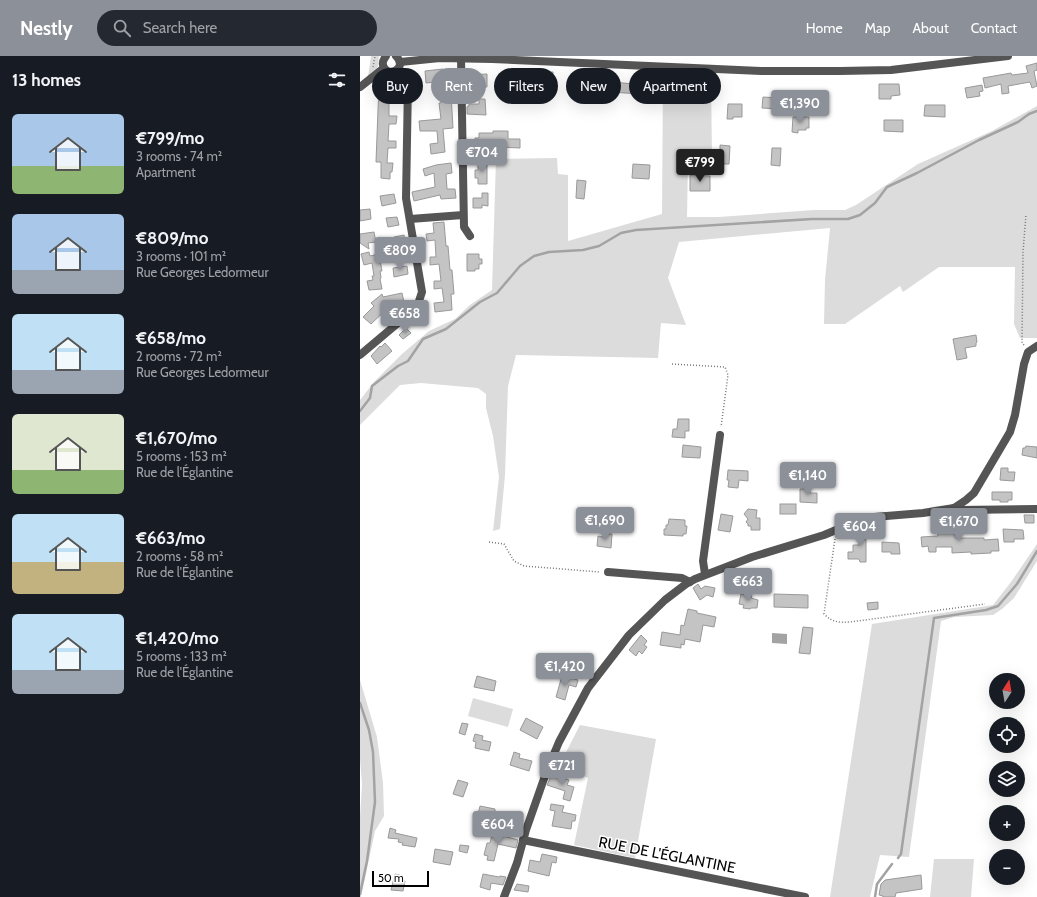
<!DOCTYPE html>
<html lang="en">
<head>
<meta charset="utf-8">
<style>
	:root { --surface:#171b24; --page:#242831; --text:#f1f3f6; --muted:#9ea1a6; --accent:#8c9099 }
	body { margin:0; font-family:Cabin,sans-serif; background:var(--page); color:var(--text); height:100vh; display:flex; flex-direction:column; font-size:15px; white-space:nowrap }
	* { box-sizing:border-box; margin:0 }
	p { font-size:13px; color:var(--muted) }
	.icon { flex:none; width:22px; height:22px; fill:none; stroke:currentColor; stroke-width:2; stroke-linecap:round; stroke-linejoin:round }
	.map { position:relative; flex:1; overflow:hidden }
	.drawer { display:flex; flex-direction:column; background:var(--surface); width:360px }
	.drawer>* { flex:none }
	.guide { position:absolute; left:12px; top:12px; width:380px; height:36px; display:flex; gap:8px }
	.needle { width:26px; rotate:11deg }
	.buttons { position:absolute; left:629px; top:617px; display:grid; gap:8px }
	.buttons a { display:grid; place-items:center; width:36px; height:36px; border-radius:50%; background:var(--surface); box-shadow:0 4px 16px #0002; font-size:20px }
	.scale { position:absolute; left:12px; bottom:10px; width:57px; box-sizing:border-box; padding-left:4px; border:2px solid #000; border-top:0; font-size:11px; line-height:14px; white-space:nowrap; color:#000; -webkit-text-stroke:3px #fff; paint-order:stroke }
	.price { position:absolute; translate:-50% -34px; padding:0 9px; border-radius:4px; background:var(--accent); color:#fff; font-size:13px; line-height:26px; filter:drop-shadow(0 1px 2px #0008) }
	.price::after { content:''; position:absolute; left:50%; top:24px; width:12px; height:9px; margin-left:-6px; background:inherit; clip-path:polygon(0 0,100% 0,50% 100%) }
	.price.current { background:#222; color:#fff }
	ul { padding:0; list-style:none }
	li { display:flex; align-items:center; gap:12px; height:100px; padding:0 12px }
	li span { display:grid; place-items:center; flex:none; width:112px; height:80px; border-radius:6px; color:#555 }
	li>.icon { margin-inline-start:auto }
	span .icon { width:48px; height:48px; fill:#fffc; stroke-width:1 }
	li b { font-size:17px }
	h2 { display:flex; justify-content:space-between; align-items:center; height:48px; padding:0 12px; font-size:17px }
	.chip { padding:0 14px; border-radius:18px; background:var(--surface); box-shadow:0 4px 16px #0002; font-size:14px; line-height:36px }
	.chip.current { background:var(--accent); color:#fff }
	header { display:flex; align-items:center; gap:24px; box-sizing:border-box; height:56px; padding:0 20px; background:var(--accent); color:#fff }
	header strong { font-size:19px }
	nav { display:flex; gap:22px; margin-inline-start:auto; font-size:14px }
	.search { width:280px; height:36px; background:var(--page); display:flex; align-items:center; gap:10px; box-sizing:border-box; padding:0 14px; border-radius:22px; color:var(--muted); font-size:15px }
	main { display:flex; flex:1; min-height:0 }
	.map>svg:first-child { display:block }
	.green { fill:#dcdcdc }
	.water { fill:#a3a3a3 }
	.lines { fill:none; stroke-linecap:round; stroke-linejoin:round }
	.stream { stroke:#a3a3a3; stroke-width:2.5 }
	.building { fill:#c4c4c4; stroke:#999 }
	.path { stroke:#777; stroke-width:1.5; stroke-dasharray:1 2; stroke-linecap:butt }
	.minor { stroke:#555; stroke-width:8 }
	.labels { text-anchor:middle; stroke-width:3; stroke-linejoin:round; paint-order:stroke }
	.street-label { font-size:15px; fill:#000; stroke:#fff }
</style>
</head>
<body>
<header>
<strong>Nestly</strong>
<div class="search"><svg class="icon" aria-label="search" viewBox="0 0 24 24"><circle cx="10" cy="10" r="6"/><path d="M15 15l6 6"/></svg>Search here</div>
<nav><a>Home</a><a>Map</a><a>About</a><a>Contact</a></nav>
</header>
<main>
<section class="drawer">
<h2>13 homes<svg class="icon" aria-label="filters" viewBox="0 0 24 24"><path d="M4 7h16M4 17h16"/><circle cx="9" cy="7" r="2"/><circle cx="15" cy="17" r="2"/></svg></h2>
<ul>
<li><span style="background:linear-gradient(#a9c7e8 65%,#8fb573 0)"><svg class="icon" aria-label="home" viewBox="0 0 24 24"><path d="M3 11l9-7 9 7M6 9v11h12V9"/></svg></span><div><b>€799/mo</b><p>3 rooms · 74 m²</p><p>Apartment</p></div></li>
<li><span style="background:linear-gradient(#a9c7e8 70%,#9aa5b1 0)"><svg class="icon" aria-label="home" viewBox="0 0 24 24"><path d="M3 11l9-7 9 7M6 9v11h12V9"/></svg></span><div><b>€809/mo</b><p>3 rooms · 101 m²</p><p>Rue Georges Ledormeur</p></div></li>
<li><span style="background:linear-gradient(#bfe0f5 70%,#9aa5b1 0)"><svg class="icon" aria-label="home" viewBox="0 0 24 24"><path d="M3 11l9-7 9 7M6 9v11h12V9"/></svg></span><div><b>€658/mo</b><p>2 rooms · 72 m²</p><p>Rue Georges Ledormeur</p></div></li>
<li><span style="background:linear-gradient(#dfe7d0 70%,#8fb573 0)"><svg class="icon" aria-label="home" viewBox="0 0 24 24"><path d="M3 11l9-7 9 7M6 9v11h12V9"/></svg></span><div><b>€1,670/mo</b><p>5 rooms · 153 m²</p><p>Rue de l'Églantine</p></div></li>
<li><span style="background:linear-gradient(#bfe0f5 60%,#c2b280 0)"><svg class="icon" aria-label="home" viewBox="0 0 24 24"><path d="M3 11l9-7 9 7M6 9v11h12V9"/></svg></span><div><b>€663/mo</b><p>2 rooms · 58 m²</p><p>Rue de l'Églantine</p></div></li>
<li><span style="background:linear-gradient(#bfe0f5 70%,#9aa5b1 0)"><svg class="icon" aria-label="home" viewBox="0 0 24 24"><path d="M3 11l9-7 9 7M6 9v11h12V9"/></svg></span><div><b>€1,420/mo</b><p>5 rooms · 133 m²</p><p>Rue de l'Églantine</p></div></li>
</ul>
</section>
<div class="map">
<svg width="677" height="841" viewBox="0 0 677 841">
	<rect width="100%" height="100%" fill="#fff"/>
	<!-- green -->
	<g class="green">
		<path d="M11,0H19C18,4 19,7 18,10C17,14 11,18 8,21Z"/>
		<path d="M303,19L351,22L352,103L328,104L327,161H359L454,154H485L496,149L558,108L632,75L677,50V282H660L654,268L655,211H579L543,236L540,230L485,268H464L465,224L470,172L319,186L308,222L326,269L301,267L298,302L156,299L148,330L145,419L140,473L133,475L139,421L133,380L126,352V338L118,332L95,330L61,327L40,329L0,369V344L14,326L42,298L69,275L95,263L110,249L132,234L136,103L197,102L198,118L208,119V185L302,158Z"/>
		<path d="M677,488V505L654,542L642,553L633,559L594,561L581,565L549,801L520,799L510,841H470L512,568L633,549L651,526Z"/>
		<path d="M0,624L17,681L23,727L24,760L15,775L1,841H0V761L2,728L0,703Z"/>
		<path d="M113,642L153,653L148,671L108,660Z"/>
		<path d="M220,669L296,683L275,802L214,789L228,722L199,710Z"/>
		<path d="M574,803H614L611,841H570Z"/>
	</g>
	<!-- water -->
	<path class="water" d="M412,577L427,578V588L412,587Z"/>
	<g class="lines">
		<!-- stream -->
		<g class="stream">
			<path d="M0,355L10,342L12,330L38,310L48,305L63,283L86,273L120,246L137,237L160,210L174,200L189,196L223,194L239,190L261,177L276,174L452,163H488L500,159L515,147L527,131L557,117L619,84L658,66L669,58L677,55"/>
			<path d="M0,647L9,674L13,696L15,746L7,805L0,838"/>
			<path d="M538,802L541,798L574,562L626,554L638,550L657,528L677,495"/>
			<path d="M515,841L517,828L532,808"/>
		</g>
	</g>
	<!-- building -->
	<g class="building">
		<path d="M677,7V14L674,15L677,30L672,32L670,26L648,30L649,37L642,38L641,28L625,32L623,22L651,17L652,19L668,17L666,10Z"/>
		<path d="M83,13L85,25L66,27L65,15Z"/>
		<path d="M183,16H193L192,29H188L187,31H177V27L166,25V18L183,19Z"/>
		<path d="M127,18V31H109V19Z"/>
		<path d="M139,18H149L148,29L138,28Z"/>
		<path d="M251,26L274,28V26L291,27V34L281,35V38L250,36Z"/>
		<path d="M19,28L29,29V36H37V44L29,43V60H37L36,68H29L28,85H36V92H28L27,107H33L32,116H30V123L21,122V106H16Z"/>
		<path d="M519,28H539L540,39L531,40V43H519Z"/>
		<path d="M622,29L623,35L619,36L620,40L607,42L605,32Z"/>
		<path d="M88,34V38H91L93,72L83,73L85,96L71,98L70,88L78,87L77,75H60L59,65L81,63L79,47H81L80,35Z"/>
		<path d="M217,34L234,35L233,45L216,43Z"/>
		<path d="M403,41L418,42L417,53L402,52Z"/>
		<path d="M119,43H125L126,59L107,58V51L109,50V48H119Z"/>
		<path d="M368,48H382V61H373V63H367Z"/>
		<path d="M565,49H585V61L564,60Z"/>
		<path d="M433,61H449V72H446V74H438V77L432,76Z"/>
		<path d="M524,64H543V76L524,75Z"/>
		<path d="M133,75H148V83H160V92L137,91V103H128V94H115V82H119V77H133Z"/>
		<path d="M360,89L370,90L369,108H360Z"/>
		<path d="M412,92H421L420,110L411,109Z"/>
		<path d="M118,106H127V128H118V122H115V114H118Z"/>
		<path d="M91,107L92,117L86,118L87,133H95L96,142L81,143L80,139L54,145L52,136L75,131L74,117L65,120L63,113L76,109Z"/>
		<path d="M273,108L290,109L289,123L272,122Z"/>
		<path d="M330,119L350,120V135H330Z"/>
		<path d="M217,124L226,125L224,143L216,142Z"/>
		<path d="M122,137H128V150L122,149V152H113V142H122Z"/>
		<path d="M34,138L36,147L22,150L20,140Z"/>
		<path d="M10,153L11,163L0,165V154Z"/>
		<path d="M37,161L39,169L28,171L26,162Z"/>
		<path d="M84,166L86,190H88L90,214H92L94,238H91L92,254L75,256L74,247L84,246L82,232L74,233V225H81L79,208L70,209V201H76L75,184L67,185L66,178L74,177L73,167Z"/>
		<path d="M14,176L16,186L8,187L9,193L0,187V178Z"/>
		<path d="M44,179L45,185L41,186L43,193L28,196L26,187L35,186L34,181Z"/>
		<path d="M9,196L10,200L19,198L22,215H20L21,222L20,223L22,233L9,234L7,225L13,224L12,220H14L12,207L4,209L1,198Z"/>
		<path d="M107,198H119V203H122V208H119V213H115V215H107Z"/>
		<path d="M47,210L48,218L34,221L33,212Z"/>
		<path d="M42,237L44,246L31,249L11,268L3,261L14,250L11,247L22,238L23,241Z"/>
		<path d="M46,272L51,277L43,283L39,279Z"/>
		<path d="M616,279L617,286L616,287V290L605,292L607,302L597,304L593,283Z"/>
		<path d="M25,287L32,295L17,308L11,300L20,290L21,291Z"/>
		<path d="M318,363H329V375H325V382L312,381L313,373H317Z"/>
		<path d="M323,389L341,391L340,402L322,401Z"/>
		<path d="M666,390L677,391V402L662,399L663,392H665Z"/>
		<path d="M641,412H648V416H655L654,425L640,424Z"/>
		<path d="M368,414L388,415V425L379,424L378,432L368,431L369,424H367Z"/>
		<path d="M440,433H450V437H457V447L440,446Z"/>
		<path d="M632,436H652V444H648V446H640V444H632Z"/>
		<rect x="420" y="448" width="16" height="10"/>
		<path d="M388,453L397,454L396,462H400V474H391V470H388V468L386,466L388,463L384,458Z"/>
		<path d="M361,458L373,460L370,476L358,474Z"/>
		<path d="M664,459H674V467H665Z"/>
		<path d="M309,463L325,464V470H327L326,478H323V480L304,479V473H306V469H308Z"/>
		<path d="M577,463H585L586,477L595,476V482H624V484L638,483L639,495H631V497L611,498V496L592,497V491H576V496H569L568,490L562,491L561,481L578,480Z"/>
		<path d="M506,469V506H500L499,503H488V496H493V489H499V472Z"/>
		<path d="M643,473L663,474L664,483H654V486H644Z"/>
		<path d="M247,478H252L251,492L237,490L238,480L242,481Z"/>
		<path d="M522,486L539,487L540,498H531V496H522Z"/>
		<path d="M377,516L385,517L382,530L375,529Z"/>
		<path d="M338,528L341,533L345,530L355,532L353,541L347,539L340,544L333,532Z"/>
		<path d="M381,538L392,540L391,542L398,544L397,552H391L390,553L383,552L384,549L379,548Z"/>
		<path d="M414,538L448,539V552L414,551Z"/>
		<path d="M518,546V553L508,554L507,547Z"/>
		<path d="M328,553L337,555V557L356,561L354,571L343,569L340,586L325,583L324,589L321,588V592L300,589L302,576L320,579L321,569L324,570Z"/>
		<path d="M443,571L453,572L450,598L439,597Z"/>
		<path d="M281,579L287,585L284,589L287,591L282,598L279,595L276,600L269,594Z"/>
		<path d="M117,620L136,625L134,635L114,631Z"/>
		<path d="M202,620L218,624L216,631L209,629L205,644L196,641Z"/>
		<path d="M166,662L183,671L177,683L160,674Z"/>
		<path d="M102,667L108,668L105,679L99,677Z"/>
		<path d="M115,678L123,680L122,684L131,686L129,695L115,692L116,686L113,685Z"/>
		<path d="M154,696L160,698L159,702L172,705L169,715L150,709Z"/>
		<path d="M192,718L209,724L207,729L214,731L210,745L203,743L205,735L187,729Z"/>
		<path d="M98,724L108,727L103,741L93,738Z"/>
		<path d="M191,748L204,750L202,756L216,759L215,765H212L211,773L192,770L195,755L190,754Z"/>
		<path d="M120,750L135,753V756L154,759L153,768L142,766L143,764L118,758Z"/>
		<path d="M30,772L36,774L35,777L57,782L55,791L42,789L43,787L38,786L39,783L28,782Z"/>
		<path d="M132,779L139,780L140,779L158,784L156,792L138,788L134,805L127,804L128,800L124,799L127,787H130Z"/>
		<path d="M100,789L109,790L107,797L99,795Z"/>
		<path d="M75,793L93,796L90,809L73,806Z"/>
		<path d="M182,798L197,801L196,807L192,806L189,820L168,815L170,804L180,806Z"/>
		<path d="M35,818L43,820L42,824L45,825L43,835L31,834Z"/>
		<path d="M123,818L139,821L140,820L146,821L143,829L131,827L130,834L120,831Z"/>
		<path d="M561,819L562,833L536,837L535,841H523V840L519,839L521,828L525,824Z"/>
		<path d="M157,828L169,830L168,836L154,834Z"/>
	</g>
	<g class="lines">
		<!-- path -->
		<g class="path">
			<path d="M13,11L15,0"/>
			<path d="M664,289L662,287L663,196L666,158"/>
			<path d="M312,308L365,311L368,319L361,371"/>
			<path d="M475,483L464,558C472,566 479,567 490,566L625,548"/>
			<path d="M129,486L144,488L154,505L164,510L240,516"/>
		</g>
		<!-- minor -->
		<g class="minor">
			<path d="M26,0C24,3 22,5 23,9C26,23 49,13 36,0"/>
			<path d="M101,2L104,171L110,180"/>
			<path d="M40,6L80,2L132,3L401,15H480L531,14L648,0"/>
			<path d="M0,31L24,12"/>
			<path d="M50,163L103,159"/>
			<path d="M0,299L57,251L62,236L46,142L48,27L46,22L38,13"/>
			<path d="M594,452L601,454L677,453"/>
			<path d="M248,516L322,522L330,526"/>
			<path d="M345,518L343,505L360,379"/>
			<path d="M163,784L445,841"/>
			<path d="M144,841L157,807L166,774L186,717L199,686L228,632L269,579L305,544L326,528L335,523L392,501L464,479L476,474L514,461L563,457L594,452L606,444L614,437L650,376L655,359L664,308L668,296L677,290"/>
		</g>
	</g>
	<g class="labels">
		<!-- street labels -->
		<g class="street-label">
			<text transform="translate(307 799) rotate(11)" y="5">RUE DE L'ÉGLANTINE</text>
		</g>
	</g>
</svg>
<div class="buttons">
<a><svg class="needle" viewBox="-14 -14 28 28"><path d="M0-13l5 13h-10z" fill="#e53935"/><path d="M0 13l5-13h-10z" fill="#9ea1a6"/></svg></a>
<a><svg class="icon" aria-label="locate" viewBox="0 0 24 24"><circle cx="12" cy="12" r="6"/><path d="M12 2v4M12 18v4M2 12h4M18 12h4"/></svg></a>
<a><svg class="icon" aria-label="layers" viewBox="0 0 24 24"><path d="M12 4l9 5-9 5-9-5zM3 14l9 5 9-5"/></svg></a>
<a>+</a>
<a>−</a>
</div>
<div class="scale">50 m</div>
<b class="price" style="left:440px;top:68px">€1,390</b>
<b class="price" style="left:122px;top:117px">€704</b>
<b class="price current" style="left:340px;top:127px">€799</b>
<b class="price" style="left:40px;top:215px">€809</b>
<b class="price" style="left:45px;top:278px">€658</b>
<b class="price" style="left:448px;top:440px">€1,140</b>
<b class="price" style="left:245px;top:485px">€1,690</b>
<b class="price" style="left:599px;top:486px">€1,670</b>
<b class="price" style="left:500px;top:491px">€604</b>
<b class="price" style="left:388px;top:546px">€663</b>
<b class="price" style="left:205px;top:631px">€1,420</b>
<b class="price" style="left:202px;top:730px">€721</b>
<b class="price" style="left:138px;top:789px">€604</b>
<div class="guide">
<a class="chip">Buy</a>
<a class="chip current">Rent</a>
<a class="chip">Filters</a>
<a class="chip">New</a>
<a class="chip">Apartment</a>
</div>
</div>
</main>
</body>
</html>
